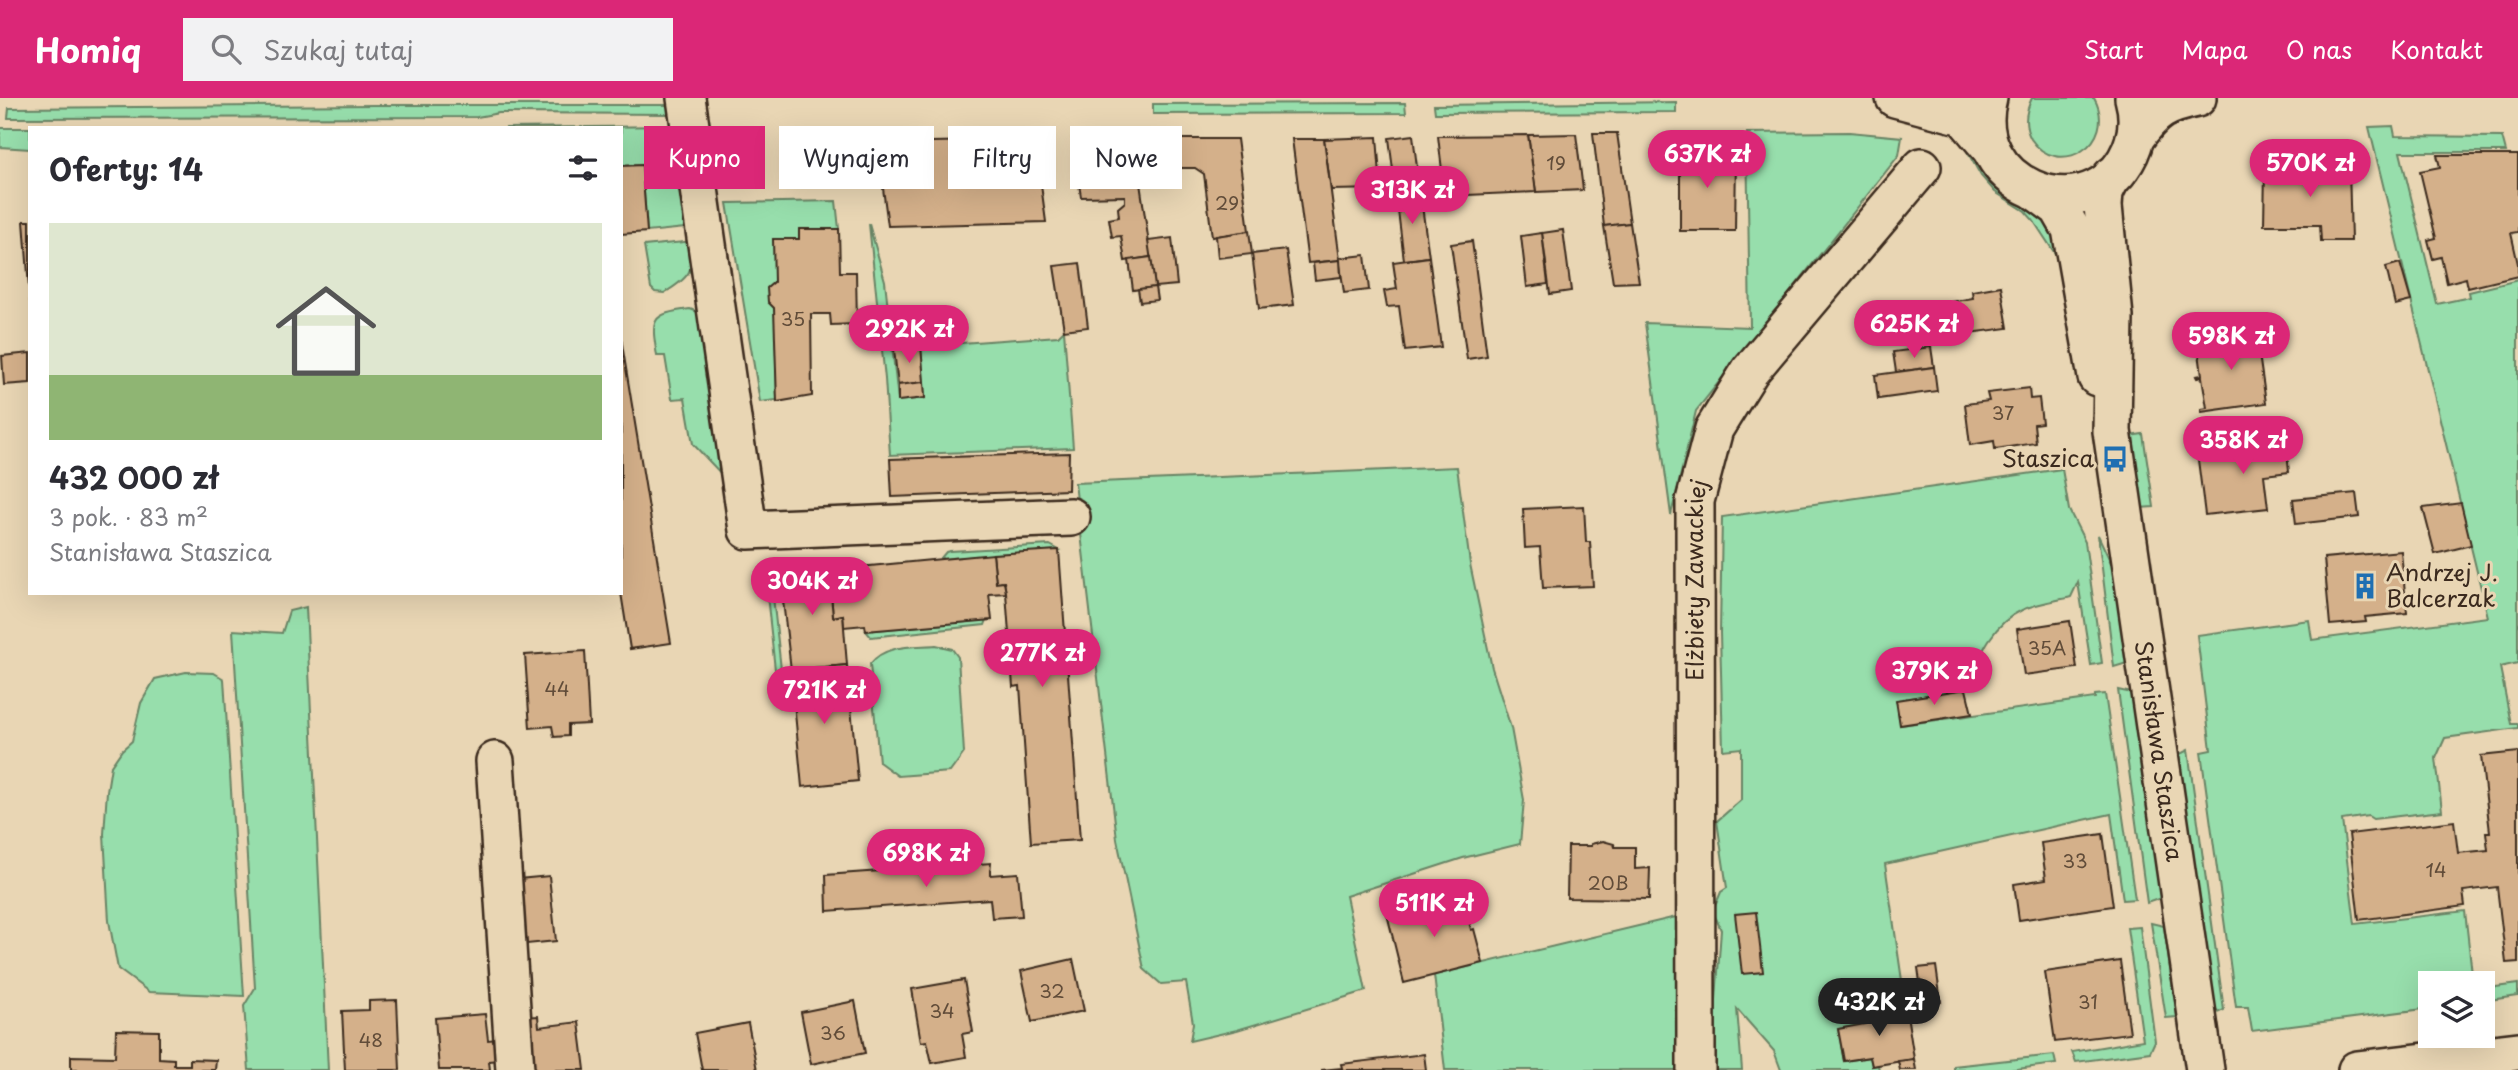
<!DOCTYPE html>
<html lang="pl">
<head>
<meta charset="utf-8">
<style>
	:root { --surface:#fff; --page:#f2f2f3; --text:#2b2b33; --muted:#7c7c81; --line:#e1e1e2; --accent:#db2777 }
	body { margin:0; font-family:"Playpen Sans",sans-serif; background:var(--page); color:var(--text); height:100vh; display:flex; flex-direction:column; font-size:26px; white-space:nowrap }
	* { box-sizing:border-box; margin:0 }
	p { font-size:23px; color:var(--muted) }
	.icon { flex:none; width:38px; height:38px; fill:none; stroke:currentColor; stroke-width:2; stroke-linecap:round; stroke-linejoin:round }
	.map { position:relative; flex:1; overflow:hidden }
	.sheet { position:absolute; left:28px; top:28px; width:595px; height:469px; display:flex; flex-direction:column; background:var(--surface); border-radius:0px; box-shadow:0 7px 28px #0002 }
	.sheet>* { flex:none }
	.guide { position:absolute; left:644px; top:28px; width:665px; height:63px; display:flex; gap:14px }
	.fabs { position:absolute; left:2418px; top:873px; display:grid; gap:14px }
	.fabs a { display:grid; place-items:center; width:77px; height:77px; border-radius:0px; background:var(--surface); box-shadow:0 7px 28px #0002; font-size:35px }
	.price { position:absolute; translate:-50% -60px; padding:0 16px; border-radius:24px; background:var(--accent); color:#fff; font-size:23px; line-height:46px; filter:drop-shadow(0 2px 4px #0008) }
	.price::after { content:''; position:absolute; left:50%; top:42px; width:21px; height:16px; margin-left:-10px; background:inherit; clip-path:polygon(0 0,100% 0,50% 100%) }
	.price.current { background:#222; color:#fff }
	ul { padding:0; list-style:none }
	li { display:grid; align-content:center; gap:14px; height:371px; padding:0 21px }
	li+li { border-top:2px solid var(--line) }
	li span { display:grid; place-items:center; height:217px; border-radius:0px; color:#555 }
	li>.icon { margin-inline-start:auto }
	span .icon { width:126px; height:126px; fill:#fffc; stroke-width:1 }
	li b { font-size:30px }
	h2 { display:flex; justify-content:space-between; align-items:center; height:84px; padding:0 21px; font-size:30px }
	.tag { padding:0 24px; border-radius:0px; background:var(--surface); box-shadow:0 7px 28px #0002; font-size:24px; line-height:63px }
	.tag.current { background:var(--accent); color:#fff }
	header { display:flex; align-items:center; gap:42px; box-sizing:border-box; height:98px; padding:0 35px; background:var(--accent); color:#fff }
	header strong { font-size:33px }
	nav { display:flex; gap:38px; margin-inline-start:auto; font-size:24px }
	.search { width:490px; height:63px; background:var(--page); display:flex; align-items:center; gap:18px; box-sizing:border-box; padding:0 24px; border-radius:0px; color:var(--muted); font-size:26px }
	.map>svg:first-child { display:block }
	.green { fill:#97deac; stroke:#698465; stroke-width:2 }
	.building { fill:#d4b08a; stroke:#3b2a1e; stroke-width:2 }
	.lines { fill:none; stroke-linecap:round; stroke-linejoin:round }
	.minor-casing { stroke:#3b2a1e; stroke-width:42 }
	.minor { stroke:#e9d6b4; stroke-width:37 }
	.labels { text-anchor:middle; stroke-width:6; stroke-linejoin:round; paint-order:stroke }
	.number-label { font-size:19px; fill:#614c39 }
	.poi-label { font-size:23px; fill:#3b2a1e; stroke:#e9d6b4; text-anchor:end }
	.street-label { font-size:23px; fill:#3b2a1e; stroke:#e9d6b4 }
</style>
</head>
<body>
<header>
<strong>Homiq</strong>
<div class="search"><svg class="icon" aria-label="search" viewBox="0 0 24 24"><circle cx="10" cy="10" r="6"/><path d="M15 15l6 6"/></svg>Szukaj tutaj</div>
<nav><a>Start</a><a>Mapa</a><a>O nas</a><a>Kontakt</a></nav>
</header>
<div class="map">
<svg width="2518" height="972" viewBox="0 0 2518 972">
	<rect width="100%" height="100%" fill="#e9d6b4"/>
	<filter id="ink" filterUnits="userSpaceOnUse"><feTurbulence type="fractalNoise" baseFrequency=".0143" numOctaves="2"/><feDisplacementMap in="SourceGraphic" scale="14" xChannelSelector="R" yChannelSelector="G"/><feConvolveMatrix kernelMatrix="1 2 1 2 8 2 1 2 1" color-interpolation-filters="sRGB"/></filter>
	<g filter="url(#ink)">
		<!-- green -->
		<g class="green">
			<path d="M2032,0H2094C2119,45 2058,82 2031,41C2023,27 2025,14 2032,0Z"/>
			<path d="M1676,4V14L1435,15L1434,7Z"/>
			<path d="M1405,5L1406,15L1153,16V6Z"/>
			<path d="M376,7H672L671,16L499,15L477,19L8,20L9,10Z"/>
			<path d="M673,28L685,130L647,134L642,67L621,68V30H505Z"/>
			<path d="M2393,28L2395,38L2502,39L2506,54H2400L2437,206L2470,199L2469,194L2518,182V565L2500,569L2511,626H2518V630L2445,640L2436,660L2442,713L2373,721L2368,718L2342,722L2355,826L2465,813L2473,885L2431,886V910L2252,933L2248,909H2236L2201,654L2211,652L2197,537L2309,522L2312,542L2488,519L2369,29Z"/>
			<path d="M0,30H30V51L0,49Z"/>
			<path d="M1948,31L1965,32L2047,119L2064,159L2056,157L2033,122L2025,113L1995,94L1981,78L1964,48Z"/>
			<path d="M1849,34L1902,39L1899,57L1696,313L1671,417L1645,225L1750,229L1747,35Z"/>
			<path d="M836,103L839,131H799V141L774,184L777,302L760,304L727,105Z"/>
			<path d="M869,126L885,183L898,303L925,300L921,248L1058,238L1064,232L1073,350L890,357L885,281Z"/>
			<path d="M694,143C693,173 691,179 664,195L655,194L651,190L644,148Z"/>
			<path d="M690,211L698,214L725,380L693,346L685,300L672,301L665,258H657C651,221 650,216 690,211Z"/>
			<path d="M2143,336L2154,409L2139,410L2129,338Z"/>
			<path d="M1457,369L1470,466L1492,570L1511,630L1524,702L1520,746L1463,760L1346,798L1366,893L1237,932L1190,943L1193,925L1186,884L1161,886L1144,871L1117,741L1075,385Z"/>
			<path d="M2062,371L2069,412L2085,444L2102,565L2091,567L2078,484L2071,499C2055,503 2037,505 2022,512C1990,527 1979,560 1966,591L1897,602L1902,627L2095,600V597L2105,596L2135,801L2123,802L2111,716L1885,766L1906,910L1864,916L1865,926L1838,931L1844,963L1870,959L1872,968L1878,967L1879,972H1781L1774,953L1737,911L1742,972H1711L1721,832L1713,813L1721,794L1727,790L1717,723L1741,702V650L1723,652L1720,535L1722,419Z"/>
			<path d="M2098,437L2113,469L2127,565L2114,569Z"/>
			<path d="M1050,447L1059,452L940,461L946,454L950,453Z"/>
			<path d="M764,469L770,471L785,608L779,609Z"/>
			<path d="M306,509L328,972H249L244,908L255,890L233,532L282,535L289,513Z"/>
			<path d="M987,522L985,527L871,539L866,533Z"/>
			<path d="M936,547L952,551L958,559L964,655L950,674L898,678L879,664L870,566C885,546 914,549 936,547Z"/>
			<path d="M186,574L214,575L224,581L244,898L149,894L118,871L109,823L104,736L107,693L111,668L122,652L132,643L141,605L155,581Z"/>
			<path d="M2118,592L2132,595L2161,800L2147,805Z"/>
			<path d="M2188,652L2224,912L2213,917L2176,658Z"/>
			<path d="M1680,818L1678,972H1445L1434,877Z"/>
			<path d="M2151,825L2164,828L2177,919L2166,920Z"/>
			<path d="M2140,829L2155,943L2150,954L2076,964L2072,954L2143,942L2127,830Z"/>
			<path d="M2518,886V898L2489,902L2488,890Z"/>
			<path d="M2054,957L2056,966L2009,972H1954V968Z"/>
		</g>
		<!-- building -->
		<g class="building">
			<path d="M1593,35H1617L1630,125L1604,128Z"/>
			<path d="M1576,36L1583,92L1536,94L1528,37Z"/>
			<path d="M1413,37L1420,93L1396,96L1389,40Z"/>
			<path d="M1528,37L1536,94L1445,98L1438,38Z"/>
			<path d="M1133,38L1151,159L1125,163L1121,138L1112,139L1109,121L1119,119L1118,110L1125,104V98L1081,99L1072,41Z"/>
			<path d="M1377,39L1381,91L1331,92L1324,41Z"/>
			<path d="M1153,41H1237L1249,133L1212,139L1204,76L1195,70H1152Z"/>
			<path d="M1292,41H1324L1340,162L1308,165Z"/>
			<path d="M1035,42L1046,124L888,128L877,45Z"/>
			<path d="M1676,51H1720L1721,56H1736L1735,133H1680V71L1676,72Z"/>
			<path d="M2437,57H2518V134L2511,135L2518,166V178L2468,190L2466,180L2447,185L2441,159L2433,161L2428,142L2436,140L2420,73L2440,69Z"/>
			<path d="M2313,61L2324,68L2349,69L2351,143H2321L2320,127H2264L2265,72H2291L2300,62Z"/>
			<path d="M642,67L647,134L621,136V68Z"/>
			<path d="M1420,93L1429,159L1404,162L1396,96Z"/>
			<path d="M24,123H30V204Z"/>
			<path d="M1630,125L1639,184L1613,185L1604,128Z"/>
			<path d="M799,131H839L840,174H856L857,226L831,227L830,216H811L812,298L777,304L774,210L768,204L767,190L774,184L773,141H799Z"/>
			<path d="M1563,132L1571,193L1550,196L1542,135Z"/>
			<path d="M1249,133L1252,156L1218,160L1216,138Z"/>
			<path d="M1542,135L1548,186L1527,189L1521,138Z"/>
			<path d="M1172,140L1177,187L1155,189L1148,143Z"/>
			<path d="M1472,143L1487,258L1467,261L1451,146Z"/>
			<path d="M1286,152L1294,207L1259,211L1252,156Z"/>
			<path d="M1365,157L1369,192L1344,195L1339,160Z"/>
			<path d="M1151,159L1155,189L1133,192L1129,162Z"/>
			<path d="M1429,159L1441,249L1405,253L1399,208L1387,209L1384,193L1397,191L1393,164Z"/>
			<path d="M1340,162L1341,179L1315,182L1313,165Z"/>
			<path d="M1080,165L1088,229L1064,232L1054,168Z"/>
			<path d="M2400,165L2411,203L2395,207L2386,169Z"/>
			<path d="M2001,188L2008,230L1955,237L1950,204L1973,200L1972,193Z"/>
			<path d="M1155,189L1157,202L1140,204L1138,191Z"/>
			<path d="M2256,235L2266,305L2201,314V311L2207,310L2202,279L2197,280L2196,278L2202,277L2198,247L2191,248V244Z"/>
			<path d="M621,240L671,545L630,551L621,495Z"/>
			<path d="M921,248L924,284L898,287L894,251Z"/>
			<path d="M1931,249L1934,269L1896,274L1893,254Z"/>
			<path d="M30,255V285L4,287L2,258Z"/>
			<path d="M1934,269L1937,293L1878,301L1875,277Z"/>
			<path d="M924,284L925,300L898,303V287Z"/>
			<path d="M2029,290L2030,301L2039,300L2042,325L2034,326L2036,345L1995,351L1994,343L1970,347L1965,306L1989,303L1987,295Z"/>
			<path d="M2285,335L2289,374L2264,377L2268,410L2205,417L2198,362L2253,356L2252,339Z"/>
			<path d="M1069,355L1068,392L892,399L890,361Z"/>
			<path d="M2356,395L2359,419L2296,426L2293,401Z"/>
			<path d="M2461,405L2471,447L2435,456L2423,410Z"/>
			<path d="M1584,408L1586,444H1590L1593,488L1543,490L1540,449L1525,450L1523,411Z"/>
			<path d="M1059,452L1080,742L1031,745L1020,588L1013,589L1006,495L1004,484L996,485L993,456Z"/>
			<path d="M2401,453L2407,515L2365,519L2366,524L2330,527L2324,460Z"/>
			<path d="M993,456L996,485L1004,484L1006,495L989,496L992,522L866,533L865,527L844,529L843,517L833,519L829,472Z"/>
			<path d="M828,463L833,519L843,517L847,567L791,572L779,468Z"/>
			<path d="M2070,523L2077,570L2024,577L2017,531Z"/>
			<path d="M585,553L589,626L568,627V638L554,639L552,628L530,630L525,557Z"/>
			<path d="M847,567L858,683L802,689L791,572Z"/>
			<path d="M1966,591L1972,616L1900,627L1896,602Z"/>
			<path d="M2518,654V864L2506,865L2497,789L2463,793L2465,808L2359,822L2349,736L2454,723L2458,755L2488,752L2486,734H2490L2481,658Z"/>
			<path d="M2103,736L2113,808L2019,822L2014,786L2046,781L2041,745Z"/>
			<path d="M1603,743L1614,746L1615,749H1635V771L1650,770L1649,801L1567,800L1568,748H1591V746Z"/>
			<path d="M991,765L990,777L1018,775L1022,818L992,820L990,801L827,813L826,777Z"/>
			<path d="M549,778L556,843L527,846L519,781Z"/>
			<path d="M1463,797L1471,832L1474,831L1483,865L1404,885L1387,816Z"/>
			<path d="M1756,814L1763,874L1742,876L1735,816Z"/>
			<path d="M1073,861L1084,913L1032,924L1021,873Z"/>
			<path d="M2120,863L2130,935L2055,944L2045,874Z"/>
			<path d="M1936,868L1941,904L1923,906L1918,870Z"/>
			<path d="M964,882L973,934L962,936L966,959L932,965L927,943L921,944L912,891Z"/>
			<path d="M397,902L400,972H345L342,913L369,912V903Z"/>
			<path d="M855,903L865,955L811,966L801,914Z"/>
			<path d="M1906,910L1914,961L1872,968L1870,959L1844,963L1838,931L1865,926L1864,916Z"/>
			<path d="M485,916L488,942L497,941L499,962L489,963L490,972H439L435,920Z"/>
			<path d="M538,918L539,929L579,924L585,972H532L526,919Z"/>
			<path d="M748,925L757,972H702L695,935Z"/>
			<path d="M116,932L159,933V960L174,961V967H190V961L216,962L215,972H71V958L115,959Z"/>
			<path d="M1424,956L1426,972H1321L1342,970L1341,966Z"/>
			<path d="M1914,961L1916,972H1900L1898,963Z"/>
		</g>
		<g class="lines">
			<!-- minor casing -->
			<g class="minor-casing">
				<g id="minor">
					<path d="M686,0L748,432L1071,419"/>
					<path d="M1895,0L1963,18L1991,51"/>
					<path d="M1988,0C1965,85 2082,136 2126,62C2137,43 2140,21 2134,0"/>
					<path d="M2135,40C2155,12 2164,7 2197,0"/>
					<path id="s1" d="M2112,78L2104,94L2103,108L2114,219L2112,333L2205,972"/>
					<path d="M2037,94L2059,110L2071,131L2097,279"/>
					<path d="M495,663L515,972"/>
					<path id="s2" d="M1696,972L1695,403L1714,331L1750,273L1922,69"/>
					<path d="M2357,972L2518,953"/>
				</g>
			</g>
			<!-- minor -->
			<use href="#minor" class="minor"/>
		</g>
	</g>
	<!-- icons -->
	<defs>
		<g id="bus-bare" transform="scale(2.1)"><path d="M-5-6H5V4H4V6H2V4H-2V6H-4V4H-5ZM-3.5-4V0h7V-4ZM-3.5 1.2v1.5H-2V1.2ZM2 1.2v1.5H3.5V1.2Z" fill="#1f6fb2" stroke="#e9d6b4" stroke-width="2.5" paint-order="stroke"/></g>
		<g id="building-bare" transform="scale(2.1)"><path d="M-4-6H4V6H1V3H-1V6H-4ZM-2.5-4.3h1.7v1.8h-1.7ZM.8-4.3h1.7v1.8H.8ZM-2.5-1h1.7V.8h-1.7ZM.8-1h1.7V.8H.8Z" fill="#1f6fb2" stroke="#e9d6b4" stroke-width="2.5" paint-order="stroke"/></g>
	</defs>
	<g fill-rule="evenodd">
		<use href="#bus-bare" x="2115" y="361"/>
		<use href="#building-bare" x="2365" y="488"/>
	</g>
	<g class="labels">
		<!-- number labels -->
		<g class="number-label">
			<text x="1556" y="72">19</text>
			<text x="1227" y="112">29</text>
			<text x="793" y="228">35</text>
			<text x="2003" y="322">37</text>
			<text x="2047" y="557">35A</text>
			<text x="557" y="598">44</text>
			<text x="2075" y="770">33</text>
			<text x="2436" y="779">14</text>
			<text x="1608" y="792">20B</text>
			<text x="1052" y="900">32</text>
			<text x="2088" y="911">31</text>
			<text x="942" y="920">34</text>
			<text x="833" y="942">36</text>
			<text x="371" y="949">48</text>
		</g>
		<!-- poi labels -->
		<g class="poi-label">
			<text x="2094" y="369">Staszica</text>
			<text x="2386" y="483" text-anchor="start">Andrzej J.<tspan x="2386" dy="26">Balcerzak</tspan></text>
		</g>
		<!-- street labels -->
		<g class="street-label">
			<text dy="8" stroke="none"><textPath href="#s2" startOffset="490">Elżbiety Zawackiej</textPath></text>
			<text dy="8" stroke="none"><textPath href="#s1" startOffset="581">Stanisława Staszica</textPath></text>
		</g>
	</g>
</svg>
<div class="fabs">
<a><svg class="icon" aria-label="layers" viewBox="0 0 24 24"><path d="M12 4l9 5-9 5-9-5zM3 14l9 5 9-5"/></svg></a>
</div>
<b class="price" style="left:1707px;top:92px">637K zł</b>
<b class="price" style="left:2310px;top:101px">570K zł</b>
<b class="price" style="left:1412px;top:128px">313K zł</b>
<b class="price" style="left:1914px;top:262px">625K zł</b>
<b class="price" style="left:909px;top:267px">292K zł</b>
<b class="price" style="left:2231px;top:274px">598K zł</b>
<b class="price" style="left:2243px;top:378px">358K zł</b>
<b class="price" style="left:812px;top:519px">304K zł</b>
<b class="price" style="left:1042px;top:591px">277K zł</b>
<b class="price" style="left:1934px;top:609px">379K zł</b>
<b class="price" style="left:824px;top:628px">721K zł</b>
<b class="price" style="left:926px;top:791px">698K zł</b>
<b class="price" style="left:1434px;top:841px">511K zł</b>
<b class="price current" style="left:1879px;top:940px">432K zł</b>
<div class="guide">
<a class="tag current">Kupno</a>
<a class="tag">Wynajem</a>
<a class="tag">Filtry</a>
<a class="tag">Nowe</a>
</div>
<section class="sheet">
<h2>Oferty: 14<svg class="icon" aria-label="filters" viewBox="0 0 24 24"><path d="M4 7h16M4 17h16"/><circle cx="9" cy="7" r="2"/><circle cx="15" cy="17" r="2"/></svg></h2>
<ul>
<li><span style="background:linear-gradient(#dfe7d0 70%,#8fb573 0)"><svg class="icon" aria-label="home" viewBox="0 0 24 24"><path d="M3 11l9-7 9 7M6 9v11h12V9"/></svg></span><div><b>432 000 zł</b><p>3 pok. · 83 m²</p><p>Stanisława Staszica</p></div></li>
</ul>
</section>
</div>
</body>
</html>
